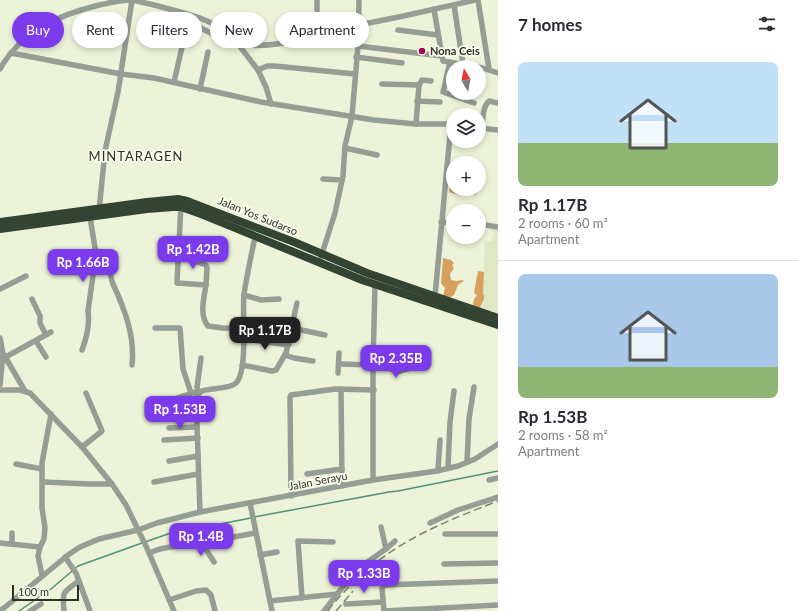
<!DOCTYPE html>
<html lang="en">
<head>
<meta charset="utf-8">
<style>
	:root { --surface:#fff; --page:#f7f7f7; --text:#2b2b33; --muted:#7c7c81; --line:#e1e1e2; --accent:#7c3aed }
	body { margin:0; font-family:Lato,sans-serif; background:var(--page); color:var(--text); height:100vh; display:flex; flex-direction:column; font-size:15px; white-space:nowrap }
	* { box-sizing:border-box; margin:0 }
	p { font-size:13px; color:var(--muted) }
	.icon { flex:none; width:22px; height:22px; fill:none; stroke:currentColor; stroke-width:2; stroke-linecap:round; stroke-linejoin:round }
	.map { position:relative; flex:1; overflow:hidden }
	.panel { display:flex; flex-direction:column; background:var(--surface); width:300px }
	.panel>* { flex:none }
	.banner { position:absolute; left:12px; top:12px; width:380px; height:36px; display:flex; gap:8px }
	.needle { width:26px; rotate:350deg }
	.controls { position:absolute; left:446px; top:60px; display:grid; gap:8px }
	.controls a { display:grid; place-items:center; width:40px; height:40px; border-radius:50%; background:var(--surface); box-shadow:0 2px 6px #0003; font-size:20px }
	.scale { position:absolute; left:12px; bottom:10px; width:67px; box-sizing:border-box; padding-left:4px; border:2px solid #2e3026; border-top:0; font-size:11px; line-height:14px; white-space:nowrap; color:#2e3026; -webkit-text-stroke:3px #fafeee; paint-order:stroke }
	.price { position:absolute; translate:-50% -34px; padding:0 9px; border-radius:8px; background:var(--accent); color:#fff; font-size:13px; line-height:26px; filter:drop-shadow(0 1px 2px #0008) }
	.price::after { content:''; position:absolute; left:50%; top:24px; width:12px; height:9px; margin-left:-6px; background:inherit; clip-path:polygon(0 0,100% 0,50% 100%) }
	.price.active { background:#222; color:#fff }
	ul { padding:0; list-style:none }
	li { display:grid; align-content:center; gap:8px; height:212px; padding:0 20px }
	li+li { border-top:1px solid var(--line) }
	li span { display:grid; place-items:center; height:124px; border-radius:8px; color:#555 }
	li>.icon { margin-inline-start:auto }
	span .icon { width:72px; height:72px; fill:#fffc; stroke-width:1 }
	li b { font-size:17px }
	h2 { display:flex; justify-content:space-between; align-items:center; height:48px; padding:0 20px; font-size:17px }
	.chip { padding:0 14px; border-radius:18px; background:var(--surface); box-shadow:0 2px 6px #0003; font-size:14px; line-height:36px }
	.chip.active { background:var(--accent); color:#fff }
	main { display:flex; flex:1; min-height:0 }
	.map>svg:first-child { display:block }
	.built { fill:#dfe7c5 }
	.forest { fill:#d7a05c }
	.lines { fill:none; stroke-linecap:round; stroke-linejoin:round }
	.stream { stroke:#4e9376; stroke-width:1.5 }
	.minor { stroke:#959e94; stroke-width:5.5 }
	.highway { stroke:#344433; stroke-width:8 }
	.rail { stroke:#7e8271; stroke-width:1.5; stroke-dasharray:8 4; stroke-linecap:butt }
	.poi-dot { fill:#9c0552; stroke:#fafeee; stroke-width:1.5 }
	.labels { text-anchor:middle; stroke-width:3.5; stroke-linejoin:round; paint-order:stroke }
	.poi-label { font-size:11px; font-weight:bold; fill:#2e3026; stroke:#fafeee; text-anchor:start }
	.street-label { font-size:11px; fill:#2e3026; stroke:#fafeee }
	.quarter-label { font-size:13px; letter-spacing:1px; fill:#2e3026; stroke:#fafeee }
</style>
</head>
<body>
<main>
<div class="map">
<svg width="498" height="611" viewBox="0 0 498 611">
	<rect width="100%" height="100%" fill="#ecf3d8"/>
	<!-- built -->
	<path class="built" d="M498,227V318L478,311L484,298L483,295L485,241H492L493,235H494L495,233L491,232V228Z"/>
	<!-- forest -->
	<g class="forest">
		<path d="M452,170H453V189H459L461,191L470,190L473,193L477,190L472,189H478L476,195L472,194C465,198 456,194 449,192Z"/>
		<path d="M443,258L451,260L454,263L452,265L454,268L450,274L451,280L457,281L462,280L464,281L458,285L454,295L447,299L443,297L445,288L441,283Z"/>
		<path d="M478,271L484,272L483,294L484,295V299L478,311L473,309C473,302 473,300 477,295L474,293Z"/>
	</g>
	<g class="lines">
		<!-- stream -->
		<g class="stream">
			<path d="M254,517L389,492L398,491L498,471"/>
			<path d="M145,542L168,534L251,518"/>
			<path d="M19,611L51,589L78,566L142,543"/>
		</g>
		<!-- minor -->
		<g class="minor">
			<path d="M478,0L489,69"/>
			<path d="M454,5L463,64"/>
			<path d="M434,9L442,56"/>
			<path d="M317,10V0"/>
			<path d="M197,26L222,39L238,44"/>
			<path d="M398,30L438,35"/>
			<path d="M358,46L442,56L443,61L477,67"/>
			<path d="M11,53L121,74L154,78L261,102L374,120L416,124H453"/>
			<path d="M356,57L402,63"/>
			<path d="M450,62L443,92L474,103"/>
			<path d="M479,67L498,73"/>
			<path d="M0,69C22,30 59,15 99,5C110,3 121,0 132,0C138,1 144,3 150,4C166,8 181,12 197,17C214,23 237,38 255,30V18"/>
			<path d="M258,70L267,66H275L355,74"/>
			<path d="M174,82L182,47"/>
			<path d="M382,84L419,85L422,80L431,81"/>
			<path d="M200,89L208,52"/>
			<path d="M417,101L440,102"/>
			<path d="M271,104L266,87L258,70L238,44C262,48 287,43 311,37C319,35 326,32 334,30C381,21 428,11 475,0"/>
			<path d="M416,124L419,85"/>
			<path d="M479,128L498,130"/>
			<path d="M482,128C483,120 482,107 489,101L498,103"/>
			<path d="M345,148L377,155"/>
			<path d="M323,179L342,180"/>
			<path d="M181,204L177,283L206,285C204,298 199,315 208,326L223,328L244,329"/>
			<path d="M99,211L105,151L118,92L132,0"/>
			<path d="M441,222L453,223"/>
			<path d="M479,224L498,227"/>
			<path d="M96,254C112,260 108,271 113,284C125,310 135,336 132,365"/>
			<path d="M179,256L206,265L207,268L206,285"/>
			<path d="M319,263L335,213L343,176L345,146L352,116L358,46L359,0"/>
			<path d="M0,289L26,276"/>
			<path d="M244,295L261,300L279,299"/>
			<path d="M435,296L451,124"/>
			<path d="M32,299L40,316V323L46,335"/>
			<path d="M155,328H180L183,369L191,393"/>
			<path d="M292,328L325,335"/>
			<path d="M0,338L3,354L0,385"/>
			<path d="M244,339L289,345"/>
			<path d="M36,341L46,357"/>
			<path d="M82,350C87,337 90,325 88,311L96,254L90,217"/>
			<path d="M4,355L25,391"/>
			<path d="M285,355L294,358L313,361"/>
			<path d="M2,359L51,332"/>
			<path d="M339,364L373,365L400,371L414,367H423"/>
			<path d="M242,365L272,371L276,370L286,353L297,303"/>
			<path d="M338,373L339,353"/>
			<path d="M341,389L342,486"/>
			<path d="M0,390H20L30,393L82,447L112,484L126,505L146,546L174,611"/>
			<path d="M199,393L197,387L201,358"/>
			<path d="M171,400L195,392"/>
			<path d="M169,428L197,427"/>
			<path d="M164,440L198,438"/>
			<path d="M82,447L102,431L86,393"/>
			<path d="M169,461L198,456"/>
			<path d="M467,462L469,419L474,387"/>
			<path d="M16,464L42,469"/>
			<path d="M448,468L450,422L454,391"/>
			<path d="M438,470L440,440"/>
			<path d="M307,474L342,469"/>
			<path d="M373,480V365L375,284"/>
			<path d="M489,480L498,478"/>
			<path d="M43,482L90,484H112"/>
			<path d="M154,482L198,474"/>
			<path d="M291,496L290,397L291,395L335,389L374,390"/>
			<path d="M250,503L272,611"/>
			<path d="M200,512L196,398L199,393L202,391C211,388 232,389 237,382C248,368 242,313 244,294C247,275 251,256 255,237"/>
			<path d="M430,523L458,510L498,497"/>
			<path d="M381,527L386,549"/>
			<path d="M12,533V544"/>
			<path d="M445,534H498"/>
			<path d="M0,543L40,547"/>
			<path d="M202,543L214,562"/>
			<path d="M149,553L160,549L191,543H202L255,533"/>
			<path d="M260,555L277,552"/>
			<path d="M65,557L76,573L90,611"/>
			<path d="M444,564L498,563"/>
			<path d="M42,575L38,556L40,547L44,539L45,528L42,508V463L51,414"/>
			<path d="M302,598L298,541L333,542"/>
			<path d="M169,600L196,591L206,590L211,595L215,611"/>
			<path d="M270,601L337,594"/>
			<path d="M346,604L383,602"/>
			<path d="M0,610L4,608L68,555L80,547L99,539L138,530L157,523L200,512L373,480L437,471L458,466L475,459L498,444"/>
			<path d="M30,611L41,604"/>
			<path d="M64,611C62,591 63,592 79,581"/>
			<path d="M324,611C337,594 349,578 365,564C375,556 386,550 395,541"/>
			<path d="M384,611L382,588L385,585L498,581"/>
			<path d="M384,611L498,605"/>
		</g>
		<!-- highway -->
		<g class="highway">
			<path d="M0,222L147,202L178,199L187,201L294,242L367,273L498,318"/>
			<path d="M0,229L147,209L173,207H181L201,214L362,280L498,325"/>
		</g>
		<!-- rail -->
		<g class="rail">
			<path d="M328,611C333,603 340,597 346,590C388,544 441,523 498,501"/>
			<path d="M336,611L353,591"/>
		</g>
	</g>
	<!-- markers -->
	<circle class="poi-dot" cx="422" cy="51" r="4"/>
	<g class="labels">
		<!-- poi labels -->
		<g class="poi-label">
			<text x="430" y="55">Nona Ceis</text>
		</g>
		<!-- street labels -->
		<g class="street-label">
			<text transform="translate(258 216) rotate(22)" y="4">Jalan Yos Sudarso</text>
			<text transform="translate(318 481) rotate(-11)" y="4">Jalan Serayu</text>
		</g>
		<!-- quarter labels -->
		<g class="quarter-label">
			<text x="136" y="161">MINTARAGEN</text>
		</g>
	</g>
</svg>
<div class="controls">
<a><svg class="needle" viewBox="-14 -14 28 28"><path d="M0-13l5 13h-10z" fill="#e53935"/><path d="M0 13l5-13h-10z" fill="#7c7c81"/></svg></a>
<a><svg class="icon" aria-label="layers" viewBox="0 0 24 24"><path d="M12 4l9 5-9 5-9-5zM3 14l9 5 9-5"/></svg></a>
<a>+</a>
<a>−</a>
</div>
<div class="scale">100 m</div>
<b class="price" style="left:193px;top:270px">Rp 1.42B</b>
<b class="price" style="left:83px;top:283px">Rp 1.66B</b>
<b class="price active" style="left:265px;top:351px">Rp 1.17B</b>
<b class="price" style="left:396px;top:379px">Rp 2.35B</b>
<b class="price" style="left:180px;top:430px">Rp 1.53B</b>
<b class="price" style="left:201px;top:557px">Rp 1.4B</b>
<b class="price" style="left:364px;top:594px">Rp 1.33B</b>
<div class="banner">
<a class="chip active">Buy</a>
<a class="chip">Rent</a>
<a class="chip">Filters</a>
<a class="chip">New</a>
<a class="chip">Apartment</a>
</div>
</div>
<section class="panel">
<h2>7 homes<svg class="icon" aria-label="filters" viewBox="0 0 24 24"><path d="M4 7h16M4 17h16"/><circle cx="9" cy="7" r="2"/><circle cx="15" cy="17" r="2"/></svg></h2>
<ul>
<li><span style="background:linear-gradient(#bfe0f5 65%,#8fb573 0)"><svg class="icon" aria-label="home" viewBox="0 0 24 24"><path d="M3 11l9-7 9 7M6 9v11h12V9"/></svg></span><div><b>Rp 1.17B</b><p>2 rooms · 60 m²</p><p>Apartment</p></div></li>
<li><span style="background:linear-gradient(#a9c7e8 75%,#8fb573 0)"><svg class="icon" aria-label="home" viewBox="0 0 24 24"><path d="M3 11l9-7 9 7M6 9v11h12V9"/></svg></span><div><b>Rp 1.53B</b><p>2 rooms · 58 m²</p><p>Apartment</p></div></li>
</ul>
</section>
</main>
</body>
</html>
